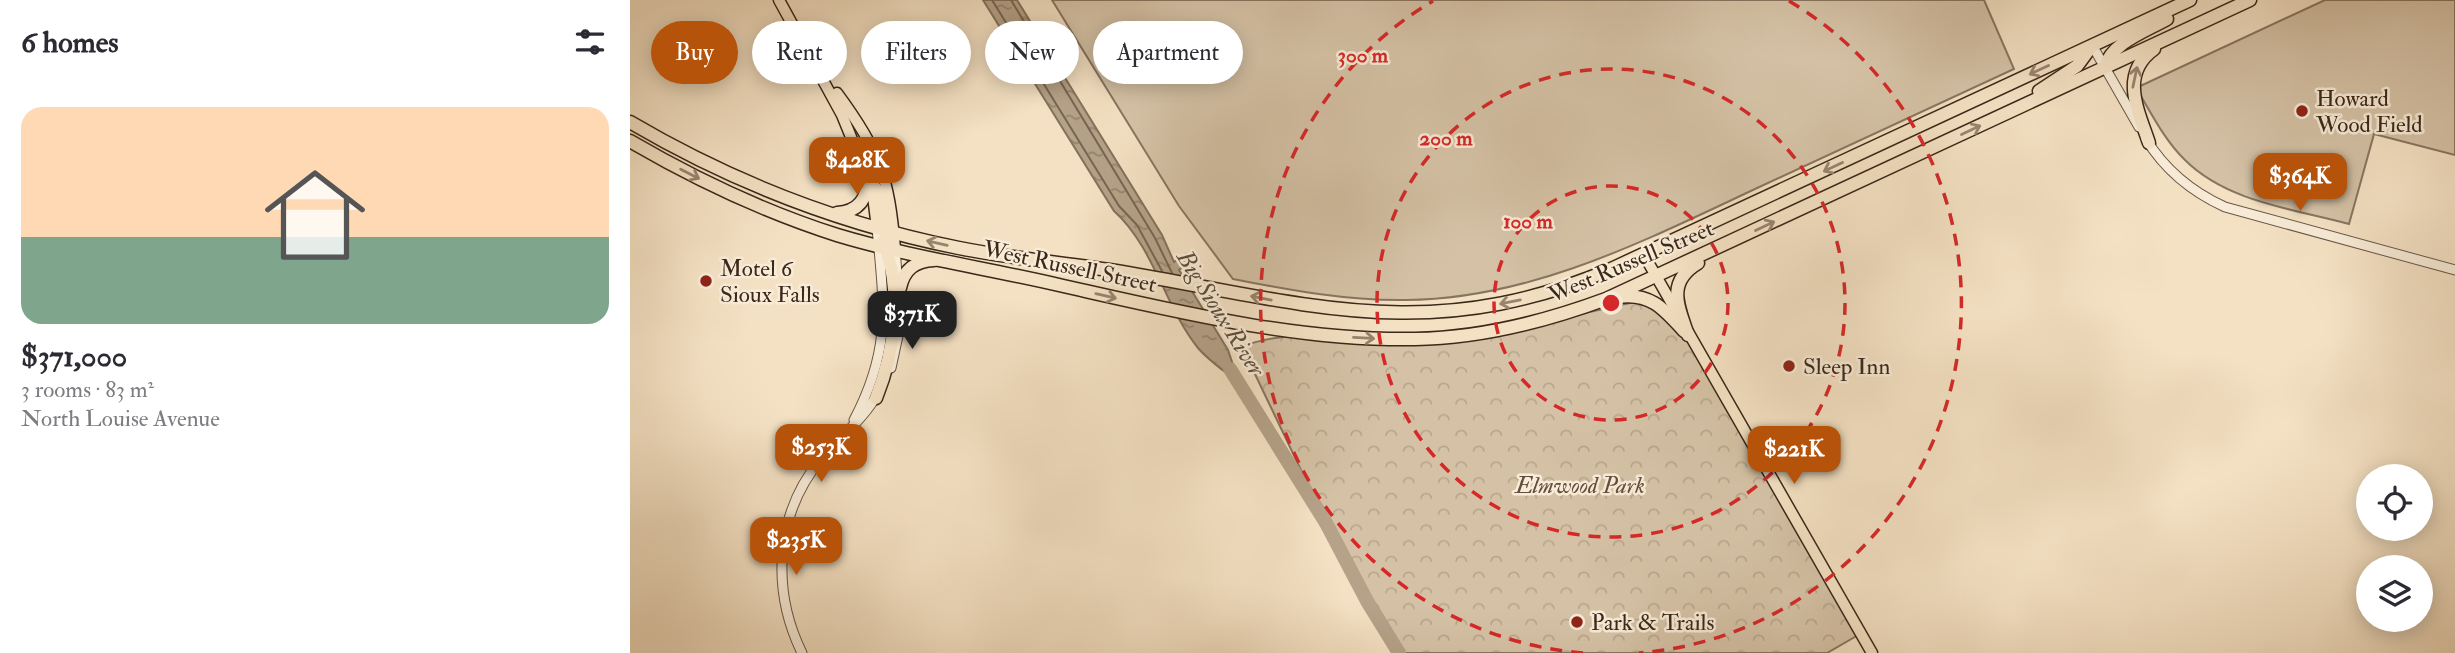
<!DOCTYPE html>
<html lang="en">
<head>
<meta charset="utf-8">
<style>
	:root { --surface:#fff; --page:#f2f2f3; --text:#2b2b33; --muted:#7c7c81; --line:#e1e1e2; --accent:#b45309 }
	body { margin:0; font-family:"IM FELL Double Pica",serif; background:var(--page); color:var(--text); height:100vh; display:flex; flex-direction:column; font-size:26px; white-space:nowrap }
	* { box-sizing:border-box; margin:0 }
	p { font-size:23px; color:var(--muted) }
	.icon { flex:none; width:38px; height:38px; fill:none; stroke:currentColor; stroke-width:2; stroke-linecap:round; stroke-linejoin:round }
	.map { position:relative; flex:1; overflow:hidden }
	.side { display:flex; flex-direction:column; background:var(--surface); width:630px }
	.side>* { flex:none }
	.top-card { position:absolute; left:21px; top:21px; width:665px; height:63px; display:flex; gap:14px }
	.buttons { position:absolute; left:1726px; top:464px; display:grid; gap:14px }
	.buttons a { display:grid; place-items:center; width:77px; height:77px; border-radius:50%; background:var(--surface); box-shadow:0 4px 18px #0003; font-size:35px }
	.price { position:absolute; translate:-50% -60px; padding:0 16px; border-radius:14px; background:var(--accent); color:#fff; font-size:23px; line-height:46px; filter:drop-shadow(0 2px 4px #0008) }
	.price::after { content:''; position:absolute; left:50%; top:42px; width:21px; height:16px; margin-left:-10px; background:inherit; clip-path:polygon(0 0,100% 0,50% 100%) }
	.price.on { background:#222; color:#fff }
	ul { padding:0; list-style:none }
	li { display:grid; align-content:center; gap:14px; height:371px; padding:0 21px }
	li+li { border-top:2px solid var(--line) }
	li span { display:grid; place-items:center; height:217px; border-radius:21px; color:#555 }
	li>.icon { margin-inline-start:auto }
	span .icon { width:126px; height:126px; fill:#fffc; stroke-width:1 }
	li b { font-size:30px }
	h2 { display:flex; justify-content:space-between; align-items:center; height:84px; padding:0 21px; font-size:30px }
	.chip { padding:0 24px; border-radius:32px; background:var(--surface); box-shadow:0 4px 18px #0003; font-size:24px; line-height:63px }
	.chip.on { background:var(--accent); color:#fff }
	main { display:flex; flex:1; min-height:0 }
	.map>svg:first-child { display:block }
	.grass { fill:#d5c2a6; stroke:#887560; stroke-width:2 }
	.park { fill:url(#park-crowns); stroke:#887560; stroke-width:2 }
	.water { fill:url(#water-ripples); stroke:#84715c; stroke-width:2 }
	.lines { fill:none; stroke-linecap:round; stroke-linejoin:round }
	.shore { stroke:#786551; stroke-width:2 }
	.river { stroke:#b5a289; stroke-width:14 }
	.minor-casing { stroke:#695644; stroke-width:11 }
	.major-casing { stroke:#3b2819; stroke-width:13 }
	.highway-casing { stroke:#3b2819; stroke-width:15 }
	.minor { stroke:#f8ecd8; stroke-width:9 }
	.major { stroke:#f4e1c3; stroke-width:10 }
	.highway { stroke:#f4e1c3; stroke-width:12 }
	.oneway { stroke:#98846e }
	.ring { fill:none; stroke:#d62828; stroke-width:3.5; stroke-dasharray:12 9 }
	.poi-dot { fill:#8f2418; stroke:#f8ecd8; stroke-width:2.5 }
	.labels { text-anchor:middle; stroke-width:5; stroke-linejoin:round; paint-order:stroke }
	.poi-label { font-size:23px; fill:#3b2819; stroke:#f8ecd8; text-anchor:start }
	.street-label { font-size:23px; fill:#3b2819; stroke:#f8ecd8 }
	.park-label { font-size:23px; font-style:italic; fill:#624e3c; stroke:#f8ecd8 }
	.water-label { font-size:24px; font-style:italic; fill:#604d3b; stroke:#f8ecd8 }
	.centre { fill:#d62828; stroke:#f8ecd8; stroke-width:3.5 }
	.ring-label { font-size:21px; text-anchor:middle; font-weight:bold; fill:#d62828; stroke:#f8ecd8; stroke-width:5; stroke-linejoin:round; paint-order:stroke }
</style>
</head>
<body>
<main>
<section class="side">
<h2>6 homes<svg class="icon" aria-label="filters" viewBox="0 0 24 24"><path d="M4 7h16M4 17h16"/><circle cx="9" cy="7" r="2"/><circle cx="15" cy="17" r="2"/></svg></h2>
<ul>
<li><span style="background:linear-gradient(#ffd9b3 60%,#7fa58c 0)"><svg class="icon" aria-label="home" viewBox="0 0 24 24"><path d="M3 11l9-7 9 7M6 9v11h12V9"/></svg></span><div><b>$371,000</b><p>3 rooms · 83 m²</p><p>North Louise Avenue</p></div></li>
</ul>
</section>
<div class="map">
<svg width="1825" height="653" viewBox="0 0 1825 653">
	<defs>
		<pattern id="park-crowns" width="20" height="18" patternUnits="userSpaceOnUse" patternTransform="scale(1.75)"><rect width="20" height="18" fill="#d5c2a6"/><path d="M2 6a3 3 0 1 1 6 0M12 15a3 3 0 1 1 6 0" fill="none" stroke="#b8a78e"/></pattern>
		<pattern id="water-ripples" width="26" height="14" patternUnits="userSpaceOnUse" patternTransform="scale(1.75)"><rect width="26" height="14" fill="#b5a289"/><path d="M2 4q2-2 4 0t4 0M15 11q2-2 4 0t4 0" fill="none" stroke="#94846f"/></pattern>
	</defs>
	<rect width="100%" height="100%" fill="#f4e1c3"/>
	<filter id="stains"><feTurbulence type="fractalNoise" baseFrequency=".00286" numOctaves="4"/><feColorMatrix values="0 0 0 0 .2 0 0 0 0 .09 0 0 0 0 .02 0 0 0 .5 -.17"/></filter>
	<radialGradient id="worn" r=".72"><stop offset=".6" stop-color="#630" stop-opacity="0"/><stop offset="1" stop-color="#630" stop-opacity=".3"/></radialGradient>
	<!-- grass -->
	<g class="grass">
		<path d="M422,0H1354L1384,69C1297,109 1211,149 1125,189C1014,241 901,299 776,300C718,301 659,290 603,279L549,206Z"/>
		<path d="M1695,0H1825V155L1744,134L1719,224C1664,209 1597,202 1555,160C1534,140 1521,112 1506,88Z"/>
	</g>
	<!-- park -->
	<path class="park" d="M1020,299L1058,335L1230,634L1197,653H769L716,564L612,347C660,325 755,341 809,338C875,334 954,312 1020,299Z"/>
	<!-- water -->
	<path class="water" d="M353,0H387L532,235L544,262L556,254L560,260L549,270L598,350L609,383C596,372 579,361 568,348C535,307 524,247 484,211Z"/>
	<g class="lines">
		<!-- shore -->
		<g class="shore">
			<path d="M362,0L489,206L507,225L532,271"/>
			<path d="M381,0L525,238L542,273"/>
		</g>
		<!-- river -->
		<path class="river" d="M600,369L696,523L737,601L769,653"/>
		<!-- minor casing -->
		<g class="minor-casing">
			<g id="minor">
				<path d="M1462,45L1509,127"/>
				<path d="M1516,139C1535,170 1562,192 1595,207L1825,270"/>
				<path d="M261,368L271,322L265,249"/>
				<path d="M224,420C262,348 254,305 247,228"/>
				<path d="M172,653C141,590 145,514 191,459C210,437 234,419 248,393"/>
			</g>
		</g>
		<!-- major casing -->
		<g class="major-casing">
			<g id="major">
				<path d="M149,0L212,115L239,181"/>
				<path d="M207,93C250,151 259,177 265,249"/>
				<path d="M243,196L247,228"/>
				<path d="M1014,255L1242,653"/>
			</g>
		</g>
		<!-- highway casing -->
		<g class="highway-casing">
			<g id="highway">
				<path d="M1475,67C1481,43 1516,31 1537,19"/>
				<path d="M1409,91L1447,66L1461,47"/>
				<path d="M0,122C102,182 214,225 329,248C383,259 438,263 492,272C674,303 798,346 979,270L1560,0"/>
				<path d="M0,141C65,179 135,212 207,235C280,257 356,268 429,285C545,311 666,341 785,339C851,338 914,322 976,299L1620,0"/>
				<path d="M1519,143C1508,110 1489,74 1524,49"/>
				<path d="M237,174L247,191L258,237"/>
				<path d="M207,213C229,212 238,198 238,177"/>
				<path d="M270,288C274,269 285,261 304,260"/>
				<path d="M988,297C1020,292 1034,309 1054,331"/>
				<path d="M1058,335C1048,306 1036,282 1068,263"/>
				<path d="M246,398C265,351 273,290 253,241"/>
			</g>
		</g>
		<!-- minor -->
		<use href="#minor" class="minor"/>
		<!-- major -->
		<use href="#major" class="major"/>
		<!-- highway -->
		<use href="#highway" class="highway"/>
	</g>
	<!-- one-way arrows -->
	<defs><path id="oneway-shaft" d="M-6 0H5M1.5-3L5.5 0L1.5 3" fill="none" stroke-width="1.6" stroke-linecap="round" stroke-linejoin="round" transform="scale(1.75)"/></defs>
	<g class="oneway">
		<use href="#oneway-shaft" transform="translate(1409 70) rotate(155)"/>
		<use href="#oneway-shaft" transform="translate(1505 77) rotate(-78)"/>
		<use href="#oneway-shaft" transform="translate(1341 130) rotate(-25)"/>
		<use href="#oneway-shaft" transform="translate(1203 167) rotate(155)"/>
		<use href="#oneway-shaft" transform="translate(60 174) rotate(27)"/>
		<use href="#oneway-shaft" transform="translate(1135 226) rotate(-25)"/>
		<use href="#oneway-shaft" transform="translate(307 243) rotate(-167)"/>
		<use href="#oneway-shaft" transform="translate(476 296) rotate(13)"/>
		<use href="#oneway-shaft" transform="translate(631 298) rotate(-169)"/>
		<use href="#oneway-shaft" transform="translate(880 302) rotate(169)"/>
		<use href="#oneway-shaft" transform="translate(734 338) rotate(3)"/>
	</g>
	<!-- distance rings -->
	<g class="ring">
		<circle cx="981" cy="303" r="117"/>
		<circle cx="981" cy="303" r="234"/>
		<path d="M953 653A351 351 0 0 1 803 1M1159 1A351 351 0 0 1 1009 653"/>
	</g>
	<!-- markers -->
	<g class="poi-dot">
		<circle cx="1672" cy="111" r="7"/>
		<circle cx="76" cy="281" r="7"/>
		<circle cx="1159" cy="366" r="7"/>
		<circle cx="947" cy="622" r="7"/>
	</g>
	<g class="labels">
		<!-- poi labels -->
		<g class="poi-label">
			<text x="1686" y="106">Howard<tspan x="1686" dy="26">Wood Field</tspan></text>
			<text x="90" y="276">Motel 6<tspan x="90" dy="26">Sioux Falls</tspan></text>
			<text x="1173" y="374">Sleep Inn</text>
			<text x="961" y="630">Park &amp; Trails</text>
		</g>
		<!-- street labels -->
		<g class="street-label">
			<text transform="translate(1001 261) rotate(-23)" y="8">West Russell Street</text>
			<text transform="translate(440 266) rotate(12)" y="8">West Russell Street</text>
		</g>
		<!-- park labels -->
		<g class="park-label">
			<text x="950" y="493">Elmwood Park</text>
		</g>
		<!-- water labels -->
		<g class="water-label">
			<text transform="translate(591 313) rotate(58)" y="8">Big Sioux River</text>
		</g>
	</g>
	<circle cx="981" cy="303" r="10" class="centre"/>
	<g class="ring-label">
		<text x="733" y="62">300 m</text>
		<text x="816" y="145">200 m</text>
		<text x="898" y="228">100 m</text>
	</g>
	<rect width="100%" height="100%" filter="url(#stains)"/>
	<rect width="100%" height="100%" fill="url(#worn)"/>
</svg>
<div class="buttons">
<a><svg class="icon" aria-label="locate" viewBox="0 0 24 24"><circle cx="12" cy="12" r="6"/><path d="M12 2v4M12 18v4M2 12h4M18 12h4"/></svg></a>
<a><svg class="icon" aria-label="layers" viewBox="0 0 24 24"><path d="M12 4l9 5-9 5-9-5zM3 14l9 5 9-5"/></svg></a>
</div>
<b class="price" style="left:227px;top:197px">$428K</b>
<b class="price" style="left:1670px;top:213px">$364K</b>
<b class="price on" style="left:282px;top:351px">$371K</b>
<b class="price" style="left:191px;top:484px">$253K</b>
<b class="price" style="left:1164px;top:486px">$221K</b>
<b class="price" style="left:166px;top:577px">$235K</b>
<div class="top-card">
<a class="chip on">Buy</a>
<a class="chip">Rent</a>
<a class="chip">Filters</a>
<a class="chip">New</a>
<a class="chip">Apartment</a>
</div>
</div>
</main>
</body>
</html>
